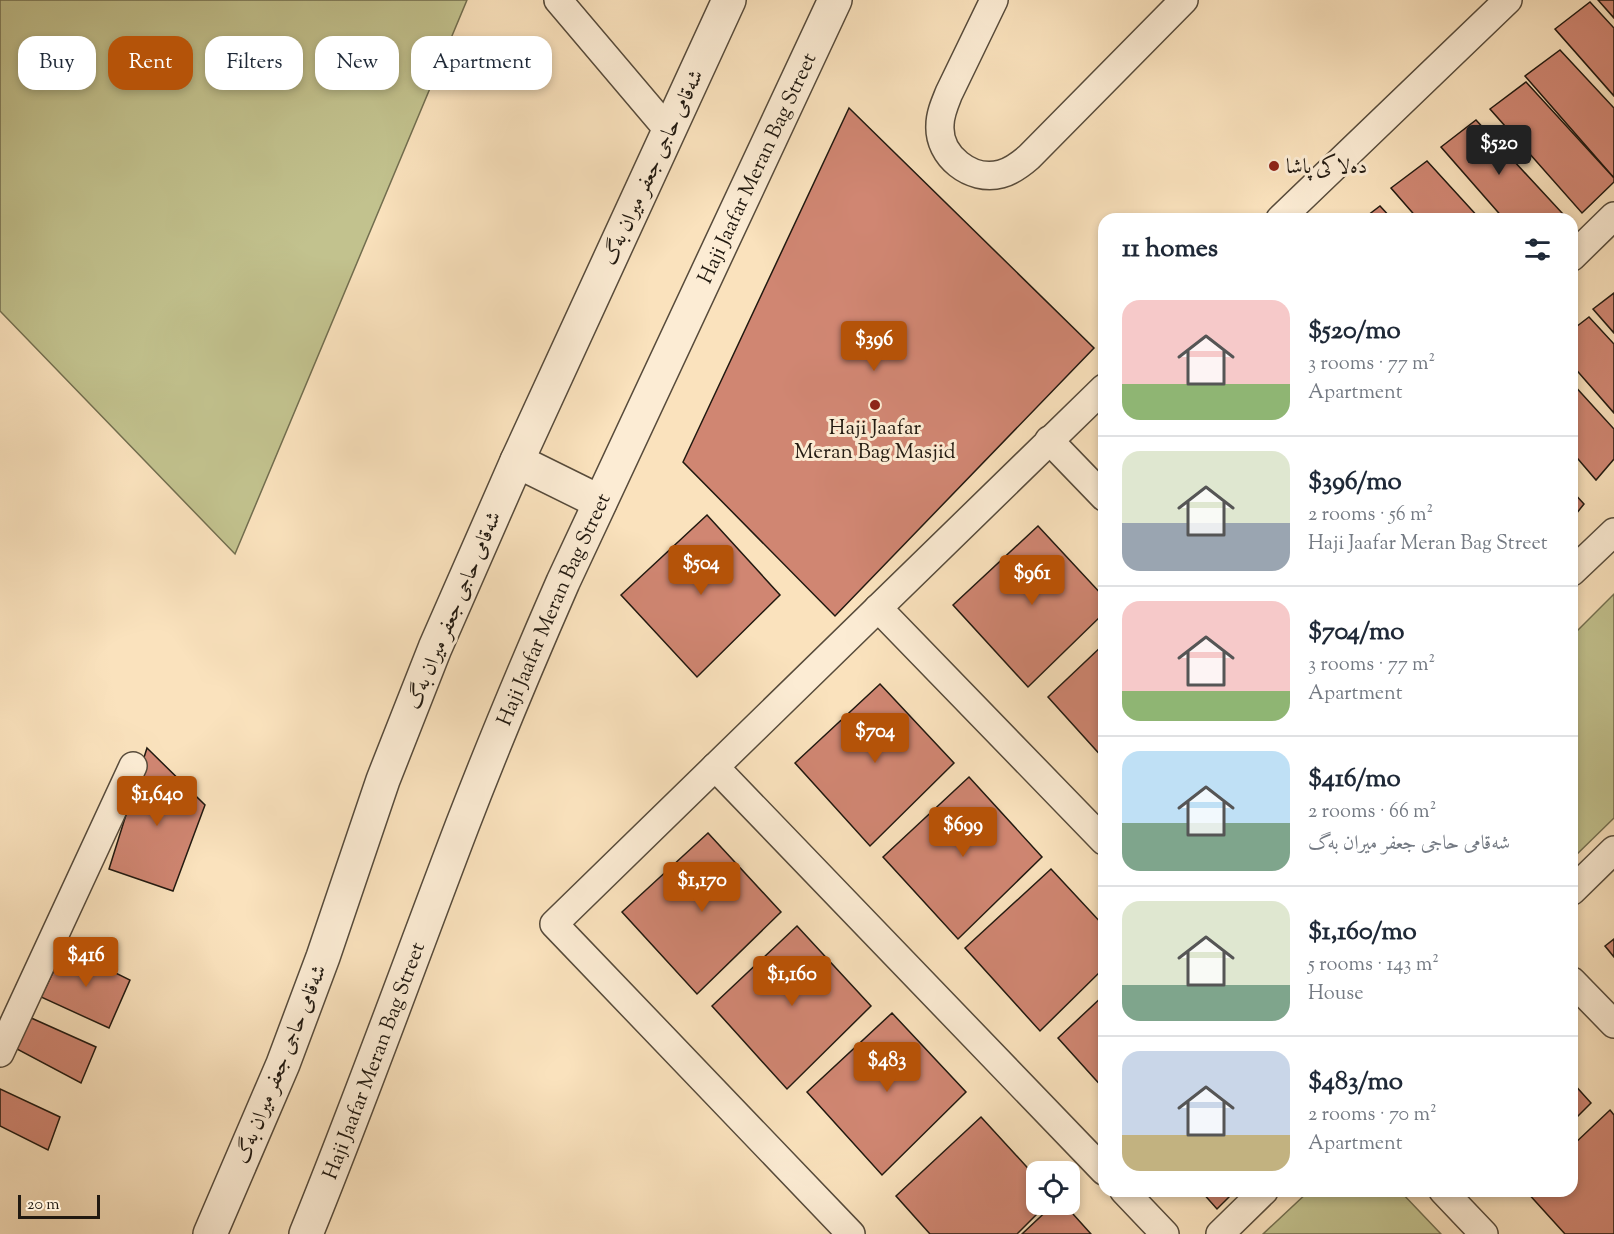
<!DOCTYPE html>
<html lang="en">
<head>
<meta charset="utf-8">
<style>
	:root { --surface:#fff; --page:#f6f6f7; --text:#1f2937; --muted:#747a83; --line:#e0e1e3; --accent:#b45309 }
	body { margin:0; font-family:"Sorts Mill Goudy",Amiri,serif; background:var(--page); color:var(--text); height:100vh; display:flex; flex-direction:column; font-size:22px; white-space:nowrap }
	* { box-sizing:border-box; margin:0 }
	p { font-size:20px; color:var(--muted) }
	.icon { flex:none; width:33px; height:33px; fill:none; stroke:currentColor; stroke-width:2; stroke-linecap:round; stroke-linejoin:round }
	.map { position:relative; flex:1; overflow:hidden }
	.panel { position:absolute; left:1098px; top:213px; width:480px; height:984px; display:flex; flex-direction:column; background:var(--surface); border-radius:18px; box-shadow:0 3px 9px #0003 }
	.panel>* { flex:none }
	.hud { position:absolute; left:18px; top:36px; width:570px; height:54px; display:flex; gap:12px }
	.tools { position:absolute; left:1026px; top:1161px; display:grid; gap:12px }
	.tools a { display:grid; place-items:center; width:54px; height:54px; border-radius:12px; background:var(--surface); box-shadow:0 3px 9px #0003; font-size:30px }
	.scale { position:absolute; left:18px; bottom:15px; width:82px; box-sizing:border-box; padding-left:6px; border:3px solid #211910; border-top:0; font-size:16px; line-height:21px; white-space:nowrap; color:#211910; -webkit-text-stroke:4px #fcecd4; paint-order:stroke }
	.price { position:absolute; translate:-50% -51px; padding:0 14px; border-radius:6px; background:var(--accent); color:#fff; font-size:20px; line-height:39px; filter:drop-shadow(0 2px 3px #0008) }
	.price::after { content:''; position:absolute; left:50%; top:36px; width:18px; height:14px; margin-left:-9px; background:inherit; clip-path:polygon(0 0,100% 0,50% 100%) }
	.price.selected { background:#222; color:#fff }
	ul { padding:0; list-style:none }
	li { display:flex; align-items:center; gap:18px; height:150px; padding:0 24px }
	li+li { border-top:2px solid var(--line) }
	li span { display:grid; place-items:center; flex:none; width:168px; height:120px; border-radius:18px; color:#555 }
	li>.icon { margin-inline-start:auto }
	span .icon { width:72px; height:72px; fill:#fffc; stroke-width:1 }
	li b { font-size:26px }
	h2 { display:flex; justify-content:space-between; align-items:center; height:72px; padding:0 24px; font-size:26px }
	.tag { padding:0 21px; border-radius:18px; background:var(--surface); box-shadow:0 3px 9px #0003; font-size:21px; line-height:54px }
	.tag.selected { background:var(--accent); color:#fff }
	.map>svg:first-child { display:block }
	.green { fill:#c2c28e; stroke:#726e4f; stroke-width:1.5 }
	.building { fill:#d08672; stroke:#211910; stroke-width:1.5 }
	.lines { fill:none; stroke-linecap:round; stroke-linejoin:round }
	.minor-casing { stroke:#574b3b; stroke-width:30 }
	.tertiary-casing { stroke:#574b3b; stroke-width:36 }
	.minor { stroke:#fcecd4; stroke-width:27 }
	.tertiary { stroke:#fcecd4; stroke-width:33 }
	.poi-dot { fill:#8f2418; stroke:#fcecd4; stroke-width:2 }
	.labels { text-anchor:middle; stroke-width:6; stroke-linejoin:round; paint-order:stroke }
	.poi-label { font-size:21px; fill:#211910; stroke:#fcecd4; text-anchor:start }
	.street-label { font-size:21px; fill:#211910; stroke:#fcecd4 }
</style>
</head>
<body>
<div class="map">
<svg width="1614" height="1234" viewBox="0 0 1614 1234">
	<rect width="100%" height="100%" fill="#fae2bd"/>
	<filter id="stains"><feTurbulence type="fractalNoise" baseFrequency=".00333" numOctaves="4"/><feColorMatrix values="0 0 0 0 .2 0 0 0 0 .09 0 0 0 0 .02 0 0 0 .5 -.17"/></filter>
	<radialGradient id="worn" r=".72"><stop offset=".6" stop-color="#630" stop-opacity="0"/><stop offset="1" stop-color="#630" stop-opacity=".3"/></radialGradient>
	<!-- green -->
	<g class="green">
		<path d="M0,0H467L235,554L0,311Z"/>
		<path d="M1614,594V818L1572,859V636Z"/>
		<path d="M1309,1191H1400L1441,1234H1263Z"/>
	</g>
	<!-- building -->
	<g class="building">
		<path d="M1598,0H1614V18Z"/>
		<path d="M1590,2L1614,28V96L1555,29Z"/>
		<path d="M1560,50L1614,108V178L1525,76Z"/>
		<path d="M1526,82L1614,178V182L1582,213L1490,109Z"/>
		<path d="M849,108L1094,348L835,616L683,462Z"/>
		<path d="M1476,120L1563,214L1559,219H1504L1441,147Z"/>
		<path d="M1427,161L1480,219H1418L1391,188Z"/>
		<path d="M1380,206L1392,219H1363Z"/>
		<path d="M1614,293V333L1593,309Z"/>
		<path d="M1589,317L1614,344V413L1572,365V330Z"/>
		<path d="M1572,383L1614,429V459L1596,480L1572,452Z"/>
		<path d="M1572,491L1584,504L1572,519Z"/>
		<path d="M707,515L780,595L697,677L621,595Z"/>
		<path d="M1038,526L1104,597V613L1028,687L953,605Z"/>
		<path d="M1104,644V759L1048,697Z"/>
		<path d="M880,684L954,763L870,846L795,763Z"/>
		<path d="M147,748L205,805L173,891L109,869Z"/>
		<path d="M969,777L1042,857L958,939L883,857Z"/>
		<path d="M708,833L781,912L697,994L622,912Z"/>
		<path d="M1051,869L1104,926V968L1040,1031L965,948Z"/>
		<path d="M797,926L871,1006L787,1089L712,1006Z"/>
		<path d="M1614,939V957L1605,946Z"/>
		<path d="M65,948L130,980L109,1028L41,997Z"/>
		<path d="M1104,995V1089L1058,1038Z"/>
		<path d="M892,1013L966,1092L882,1175L807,1092Z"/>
		<path d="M29,1017L96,1047L81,1083L15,1048Z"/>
		<path d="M1572,1082L1591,1103L1572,1122Z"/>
		<path d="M0,1089L60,1117L48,1150L0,1126Z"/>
		<path d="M1610,1110L1614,1115V1234H1565L1526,1191H1572V1146Z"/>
		<path d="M981,1117L1036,1177V1204H1047L1017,1234H930L896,1196Z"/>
		<path d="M1201,1191H1235L1217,1209Z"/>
		<path d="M1054,1204H1064L1091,1234H1022Z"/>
	</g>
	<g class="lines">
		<!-- minor casing -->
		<g class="minor-casing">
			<g id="minor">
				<path d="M558,0L669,131"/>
				<path d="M994,0L949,93C945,103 940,114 940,125C938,156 971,182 1001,174C1012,171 1021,164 1029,157L1184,0"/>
				<path d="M1280,219L1508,0"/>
				<path d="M1572,257L1614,216"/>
				<path d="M1049,440L1104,497"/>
				<path d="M1572,572L1614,532"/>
				<path d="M878,608L1104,841"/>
				<path d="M715,767L1104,1171"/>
				<path d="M1572,891L1614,850"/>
				<path d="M1572,981L1614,1024"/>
				<path d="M0,1053L133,766"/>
				<path d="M1124,1191L1165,1234"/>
				<path d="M1443,1191L1484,1234"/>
				<path d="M851,1234L554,924L1104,388"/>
				<path d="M1220,1234L1264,1191"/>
			</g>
		</g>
		<!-- tertiary casing -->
		<g class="tertiary-casing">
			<g id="tertiary">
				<path d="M517,461L600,502"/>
				<path d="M210,1234L283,1064L323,957L383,780L435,648L517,461L729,0"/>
				<path id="s1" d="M306,1234C361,1099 410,962 462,826C494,743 528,662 563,582L835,0"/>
			</g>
		</g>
		<!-- minor -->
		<use href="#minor" class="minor"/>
		<!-- tertiary -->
		<use href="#tertiary" class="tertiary"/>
	</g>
	<!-- markers -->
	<g class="poi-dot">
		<circle cx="1274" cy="166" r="6"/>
		<circle cx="875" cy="405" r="6"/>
	</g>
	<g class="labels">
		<!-- poi labels -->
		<g class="poi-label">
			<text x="1286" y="173">دەلاکی پاشا</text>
			<text x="875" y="434" text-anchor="middle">Haji Jaafar<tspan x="875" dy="24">Meran Bag Masjid</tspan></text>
		</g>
		<!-- street labels -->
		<g class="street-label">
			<text transform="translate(652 167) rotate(-65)" y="7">شەقامی حاجی جعفر میران بەگ</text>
			<text dy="7" stroke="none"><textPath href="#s1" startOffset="1158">Haji Jaafar Meran Bag Street</textPath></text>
			<text transform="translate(453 610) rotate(-67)" y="7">شەقامی حاجی جعفر میران بەگ</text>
			<text dy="7" stroke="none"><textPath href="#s1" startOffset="672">Haji Jaafar Meran Bag Street</textPath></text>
			<text dy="7" stroke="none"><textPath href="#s1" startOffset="186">Haji Jaafar Meran Bag Street</textPath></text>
			<text transform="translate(280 1064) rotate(-68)" y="7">شەقامی حاجی جعفر میران بەگ</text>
		</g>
	</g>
	<rect width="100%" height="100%" filter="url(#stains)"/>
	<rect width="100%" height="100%" fill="url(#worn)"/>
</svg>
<div class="tools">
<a><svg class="icon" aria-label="locate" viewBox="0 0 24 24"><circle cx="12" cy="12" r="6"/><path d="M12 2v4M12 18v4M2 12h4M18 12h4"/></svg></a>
</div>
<div class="scale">20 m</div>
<b class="price selected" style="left:1499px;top:176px">$520</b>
<b class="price" style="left:874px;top:372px">$396</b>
<b class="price" style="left:701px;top:596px">$504</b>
<b class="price" style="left:1032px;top:606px">$961</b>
<b class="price" style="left:875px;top:764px">$704</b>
<b class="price" style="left:157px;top:827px">$1,640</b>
<b class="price" style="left:963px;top:858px">$699</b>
<b class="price" style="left:702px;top:913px">$1,170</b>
<b class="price" style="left:86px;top:988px">$416</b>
<b class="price" style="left:792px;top:1007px">$1,160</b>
<b class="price" style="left:887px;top:1093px">$483</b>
<div class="hud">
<a class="tag">Buy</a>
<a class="tag selected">Rent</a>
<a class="tag">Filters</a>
<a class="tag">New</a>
<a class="tag">Apartment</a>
</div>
<section class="panel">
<h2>11 homes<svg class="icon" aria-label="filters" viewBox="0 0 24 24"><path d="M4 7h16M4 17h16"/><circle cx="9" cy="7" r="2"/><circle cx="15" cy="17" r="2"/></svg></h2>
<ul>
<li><span style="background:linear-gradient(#f6c9c9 70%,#8fb573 0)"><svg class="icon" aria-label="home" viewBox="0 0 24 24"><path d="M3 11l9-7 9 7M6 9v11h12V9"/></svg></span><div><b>$520/mo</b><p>3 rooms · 77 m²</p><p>Apartment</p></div></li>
<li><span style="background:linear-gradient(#dfe7d0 60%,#9aa5b1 0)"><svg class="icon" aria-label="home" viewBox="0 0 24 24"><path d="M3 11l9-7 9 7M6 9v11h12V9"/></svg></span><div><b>$396/mo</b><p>2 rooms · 56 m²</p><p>Haji Jaafar Meran Bag Street</p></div></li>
<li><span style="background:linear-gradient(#f6c9c9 75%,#8fb573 0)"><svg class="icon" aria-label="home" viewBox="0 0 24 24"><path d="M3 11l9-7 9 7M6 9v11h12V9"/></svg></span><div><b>$704/mo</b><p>3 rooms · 77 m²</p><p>Apartment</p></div></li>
<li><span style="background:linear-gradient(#bfe0f5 60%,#7fa58c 0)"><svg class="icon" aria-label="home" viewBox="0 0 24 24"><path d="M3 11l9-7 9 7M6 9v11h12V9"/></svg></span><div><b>$416/mo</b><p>2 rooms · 66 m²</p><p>شەقامی حاجی جعفر میران بەگ</p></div></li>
<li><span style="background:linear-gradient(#dfe7d0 70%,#7fa58c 0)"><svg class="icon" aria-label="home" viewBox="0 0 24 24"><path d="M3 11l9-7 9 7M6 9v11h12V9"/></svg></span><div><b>$1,160/mo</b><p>5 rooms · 143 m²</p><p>House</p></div></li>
<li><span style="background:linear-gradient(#c9d6e8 70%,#c2b280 0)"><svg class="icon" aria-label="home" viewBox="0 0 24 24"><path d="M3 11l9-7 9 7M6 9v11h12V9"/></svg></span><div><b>$483/mo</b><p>2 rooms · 70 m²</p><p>Apartment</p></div></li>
</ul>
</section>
</div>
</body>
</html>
